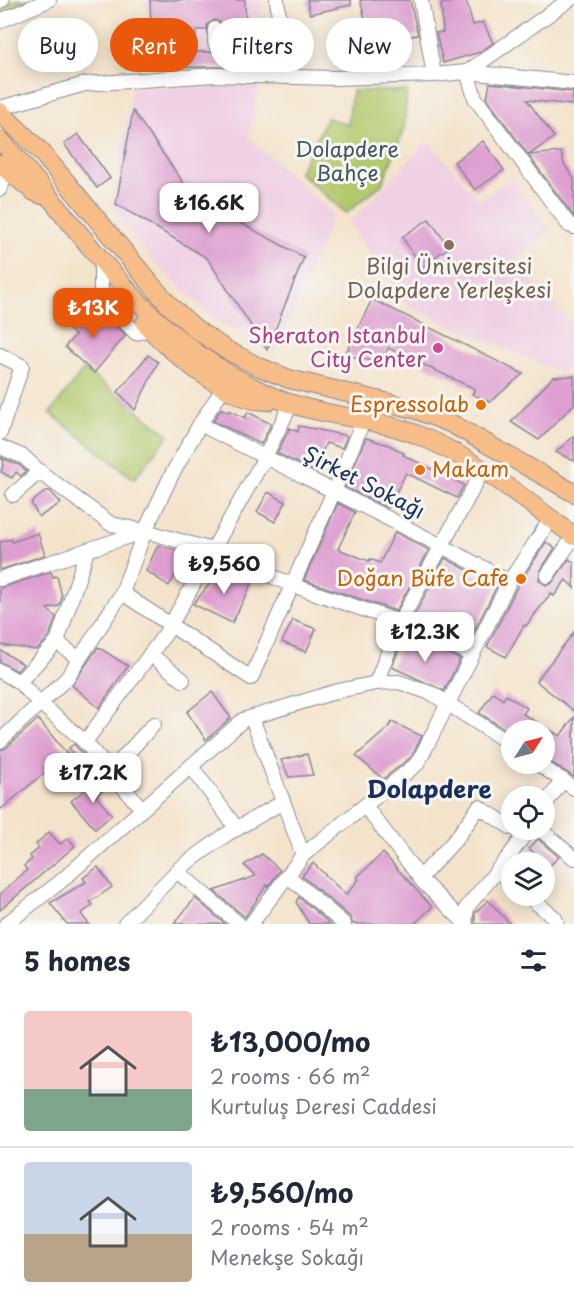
<!DOCTYPE html>
<html lang="en">
<head>
<meta charset="utf-8">
<style>
	:root { --surface:#fff; --page:#f2f2f3; --text:#1f2937; --muted:#747a83; --line:#e0e1e3; --accent:#ea580c }
	body { margin:0; font-family:"Playpen Sans",sans-serif; background:var(--page); color:var(--text); height:100vh; display:flex; flex-direction:column; font-size:22px; white-space:nowrap }
	* { box-sizing:border-box; margin:0 }
	p { font-size:20px; color:var(--muted) }
	.icon { flex:none; width:33px; height:33px; fill:none; stroke:currentColor; stroke-width:2; stroke-linecap:round; stroke-linejoin:round }
	.map { position:relative; height:924px; overflow:hidden }
	.panel { display:flex; flex-direction:column; background:var(--surface); flex:1 }
	.panel>* { flex:none }
	.banner { position:absolute; left:18px; top:18px; width:538px; height:54px; display:flex; gap:12px }
	.needle { width:39px; rotate:54deg }
	.tools { position:absolute; left:501px; top:720px; display:grid; gap:12px }
	.tools a { display:grid; place-items:center; width:54px; height:54px; border-radius:50%; background:var(--surface); box-shadow:0 3px 15px #0003; font-size:30px }
	.price { position:absolute; translate:-50% -51px; padding:0 14px; border-radius:12px; background:#fff; color:#222; font-size:20px; line-height:39px; filter:drop-shadow(0 2px 3px #0008) }
	.price::after { content:''; position:absolute; left:50%; top:36px; width:18px; height:14px; margin-left:-9px; background:inherit; clip-path:polygon(0 0,100% 0,50% 100%) }
	.price.on { background:var(--accent); color:#fff }
	ul { padding:0; list-style:none }
	li { display:flex; align-items:center; gap:18px; height:150px; padding:0 24px }
	li+li { border-top:2px solid var(--line) }
	li span { display:grid; place-items:center; flex:none; width:168px; height:120px; border-radius:6px; color:#555 }
	li>.icon { margin-inline-start:auto }
	span .icon { width:72px; height:72px; fill:#fffc; stroke-width:1 }
	li b { font-size:26px }
	h2 { display:flex; justify-content:space-between; align-items:center; height:72px; padding:0 24px; font-size:26px }
	.chip { padding:0 21px; border-radius:27px; background:var(--surface); box-shadow:0 3px 15px #0003; font-size:21px; line-height:54px }
	.chip.on { background:var(--accent); color:#fff }
	.map>svg:first-child { display:block }
	.built { fill:#f0d0e4 }
	.green { fill:#b3c96d; stroke:#677c66; stroke-width:1.5 }
	.building { fill:#de9fd0 }
	.lines { fill:none; stroke-linecap:round; stroke-linejoin:round }
	.minor-casing { stroke:#888994; stroke-width:16 }
	.major-casing { stroke:#888994; stroke-width:20 }
	.minor { stroke:#fff; stroke-width:14 }
	.major { stroke:#f7bd88; stroke-width:18 }
	.education-dot { fill:#8d6e63; stroke:#f6f6f2; stroke-width:2 }
	.hotel-dot { fill:#d1479c; stroke:#f6f6f2; stroke-width:2 }
	.food-dot { fill:#e8710a; stroke:#f6f6f2; stroke-width:2 }
	.labels { text-anchor:middle; stroke-width:6; stroke-linejoin:round; paint-order:stroke }
	.park-label { font-size:21px; fill:#415662; stroke:#f6f6f2 }
	.education-label { font-size:21px; fill:#785e54; stroke:#f6f6f2 }
	.hotel-label { font-size:21px; fill:#b23c85; stroke:#f6f6f2; text-anchor:end }
	.food-label { font-size:21px; fill:#c56008; stroke:#f6f6f2; text-anchor:end }
	.street-label { font-size:21px; fill:#1b2f5e; stroke:#f6f6f2 }
	.quarter-label { font-size:24px; font-weight:bold; fill:#1b2f5e; stroke:#f6f6f2 }
</style>
</head>
<body>
<div class="map">
<svg width="574" height="924" viewBox="0 0 574 924">
	<rect width="100%" height="100%" fill="#f6f6f2"/>
	<filter id="ink" filterUnits="userSpaceOnUse"><feTurbulence type="fractalNoise" baseFrequency=".0167" numOctaves="2"/><feDisplacementMap in="SourceGraphic" scale="12" xChannelSelector="R" yChannelSelector="G"/><feConvolveMatrix kernelMatrix="1 2 1 2 8 2 1 2 1" color-interpolation-filters="sRGB"/></filter>
	<filter id="wash" filterUnits="userSpaceOnUse"><feTurbulence type="fractalNoise" baseFrequency=".008" numOctaves="4" result="noise"/><feDisplacementMap in="SourceGraphic" scale="24" xChannelSelector="R" yChannelSelector="G"/><feGaussianBlur stdDeviation="1.35" result="paint"/><feColorMatrix in="noise" values="0 0 0 0 0 0 0 0 0 0 0 0 0 0 0 0 0 1.4 0 .05"/><feComposite in="paint" operator="in"/></filter>
	<g filter="url(#wash)">
		<rect width="100%" height="100%" fill="#f4e3cb"/>
		<!-- built -->
		<g class="built">
			<path d="M144,0H260L269,42L274,41L276,64L236,69V52L196,51L176,32L160,31L159,26H150Z"/>
			<path d="M260,85L248,137L333,214L277,350L216,321L151,259L112,207L132,88Z"/>
			<path d="M428,140L479,201L512,178L551,231L515,260L574,326V361L560,372L410,308L349,224Z"/>
		</g>
		<!-- green -->
		<g class="green">
			<path d="M16,0H34L0,15V7Z"/>
			<path d="M352,91H407L404,129L382,184L346,213L299,172L327,118L348,125Z"/>
			<path d="M84,369L169,435L134,479L50,413Z"/>
		</g>
		<g id="blocks">
			<!-- building -->
			<g class="building">
				<path d="M150,0H245L246,29H224L220,22L214,20L208,24L206,30H196V52H236V67H165V53H176V30L160,31L159,26H151Z"/>
				<path d="M307,0H351V5L310,14Z"/>
				<path d="M360,0H410L418,35L371,41Z"/>
				<path d="M466,0L473,25L483,22L493,43L480,52L443,63L436,33L443,32L441,4Z"/>
				<path d="M490,83L573,92L572,105L527,100L554,137L529,155L561,152L564,164L574,179V217L487,99Z"/>
				<path d="M133,111L194,198L304,257L267,350L207,258L116,204Z"/>
				<path d="M78,134L110,178L97,188L64,144Z"/>
				<path d="M483,141L504,170L475,190L454,162Z"/>
				<path d="M429,219L449,247L422,267L402,237Z"/>
				<path d="M372,299L523,374L490,402L472,394L475,389L388,348L381,363L345,355Z"/>
				<path d="M97,308L126,335L94,373L65,347L75,335L64,325L75,313L86,322Z"/>
				<path d="M148,355L158,362L135,410L118,392Z"/>
				<path d="M574,376V404L539,440L511,422L553,377Z"/>
				<path d="M221,409L228,412L229,410L245,418L248,412L271,424L261,444L213,421Z"/>
				<path d="M299,426L315,429L347,436L342,448L326,443L314,471L277,453L290,428L298,432Z"/>
				<path d="M574,436V461L556,452Z"/>
				<path d="M366,438L389,445L404,453L403,455L464,485L457,498L406,473L388,508L345,487Z"/>
				<path d="M0,457L19,465L26,471L21,476L16,472L12,478L1,472L4,461Z"/>
				<path d="M46,491H50L61,503L39,517L31,503Z"/>
				<path d="M268,492L286,502L275,522L257,512Z"/>
				<path d="M338,503L355,512L338,549L369,561L370,559L380,563L395,532L429,550L396,611L304,580Z"/>
				<path d="M38,533L45,555L0,570V542L11,539L12,542Z"/>
				<path d="M546,542L555,548L540,571L539,580L546,585L551,584L569,559L574,563V588L566,580L554,596L551,593L526,626L524,625L506,657L487,647L517,587Z"/>
				<path d="M158,545L187,553L169,586L146,571Z"/>
				<path d="M445,558L497,586L468,643L413,618Z"/>
				<path d="M223,568L252,583L232,623L193,604Z"/>
				<path d="M51,572L53,577L57,576L62,597L59,606L47,609L56,617L49,637L37,650L0,645V588Z"/>
				<path d="M293,620L316,629L306,652L282,642Z"/>
				<path d="M574,632V711L536,681Z"/>
				<path d="M405,634L460,659L444,691L392,667Z"/>
				<path d="M98,647L128,666L99,708L72,685Z"/>
				<path d="M0,650L23,664L17,671L0,662Z"/>
				<path d="M212,692L231,718L206,740L187,712Z"/>
				<path d="M493,692L503,700L506,695L527,708L523,714L560,736L574,717V777L544,758V730H512L511,733L479,713Z"/>
				<path d="M38,719L67,754L0,810V750L6,748Z"/>
				<path d="M392,722L422,736L411,757L383,779L356,756L386,730Z"/>
				<path d="M74,744L102,776L95,781L69,748Z"/>
				<path d="M307,754L313,775L289,777L281,760Z"/>
				<path d="M101,777L108,786L96,796L112,815L95,829L71,801Z"/>
				<path d="M49,832L60,844L68,838L75,846L0,910V894L27,870L24,866L32,859L30,856L39,848L36,844Z"/>
				<path d="M538,839L559,857L547,868L544,862H542L529,848Z"/>
				<path d="M383,853L432,907L414,924H353L350,917L302,876L313,863L346,895L359,879L357,877Z"/>
				<path d="M262,854L280,870L268,887L267,885L245,917L214,891L256,876L244,865Z"/>
				<path d="M98,867L112,887L90,902L93,905L81,914L89,924H67L50,903L86,882L83,878Z"/>
				<path d="M299,897L330,924H309L296,902Z"/>
				<path d="M195,898L225,924H174Z"/>
				<path d="M488,900L510,924H475V913Z"/>
			</g>
		</g>
	</g>
	<g filter="url(#ink)">
		<use href="#blocks" fill-opacity="0" stroke="#888994" stroke-width="1.5"/>
		<g class="lines">
			<!-- minor casing -->
			<g class="minor-casing">
				<g id="minor">
					<path d="M277,0L286,77"/>
					<path d="M421,0L434,75"/>
					<path d="M0,1L2,0"/>
					<path d="M0,21L49,0"/>
					<path d="M215,29V43L247,42L252,67L247,76"/>
					<path d="M467,72L475,98L569,225L574,227"/>
					<path d="M467,72L569,0"/>
					<path d="M0,108L85,84L214,75L334,78L434,75L467,72L574,83"/>
					<path d="M0,189L8,170"/>
					<path d="M101,262V298L136,333L150,329"/>
					<path d="M0,355L22,366L0,433"/>
					<path d="M200,424C303,477 408,526 509,582"/>
					<path d="M0,447L24,457L41,473L111,524L145,531L0,579"/>
					<path d="M13,495L40,471"/>
					<path d="M145,531L212,550L292,585L400,622L472,655"/>
					<path d="M547,576L574,536"/>
					<path d="M122,593L251,678L334,491L363,421"/>
					<path d="M150,654L183,680"/>
					<path d="M79,659L57,642L87,551"/>
					<path d="M0,671L19,682L41,704L85,742L142,809"/>
					<path d="M19,682L57,642"/>
					<path d="M376,683L400,622L483,470"/>
					<path d="M252,718L303,855"/>
					<path d="M0,741L67,678L122,593L145,531L171,476L200,424L224,387"/>
					<path d="M85,742L166,633L265,457L291,404"/>
					<path d="M538,764L574,788"/>
					<path d="M191,766L237,829"/>
					<path d="M110,772L154,724"/>
					<path d="M365,806L424,883L466,924"/>
					<path d="M544,806L563,780"/>
					<path d="M541,830L574,858"/>
					<path d="M497,870L512,882"/>
					<path d="M177,871L239,924"/>
					<path d="M288,876L344,924"/>
					<path d="M420,878L456,839L479,807L512,828"/>
					<path d="M528,896L555,918L557,924"/>
					<path d="M6,924L60,882L243,720L338,691L376,683L399,682L433,694L512,745"/>
					<path d="M125,924L180,868L227,834L283,802"/>
					<path d="M251,924L303,855L418,763L509,582L551,519"/>
					<path d="M465,924L467,907L510,855L528,830"/>
				</g>
			</g>
			<!-- major casing -->
			<g class="major-casing">
				<g id="major">
					<path d="M0,112L42,153L150,283L171,307L197,330L225,349L257,366L289,379L414,409L452,424L574,493"/>
					<path d="M0,140C74,218 129,315 224,371C244,383 267,396 289,403C331,417 377,419 418,435C475,458 525,500 574,536"/>
					<path d="M0,164L33,191L42,195"/>
					<path d="M145,323C167,350 232,404 269,401"/>
				</g>
			</g>
			<!-- minor -->
			<use href="#minor" class="minor"/>
			<!-- major -->
			<use href="#major" class="major"/>
		</g>
	</g>
	<!-- markers -->
	<circle class="education-dot" cx="449" cy="245" r="6"/>
	<circle class="hotel-dot" cx="438" cy="348" r="6"/>
	<g class="food-dot">
		<circle cx="481" cy="405" r="6"/>
		<circle cx="420" cy="470" r="6"/>
		<circle cx="521" cy="579" r="6"/>
	</g>
	<g class="labels">
		<!-- park labels -->
		<g class="park-label">
			<text x="347" y="157">Dolapdere<tspan x="347" dy="24">Bahçe</tspan></text>
		</g>
		<!-- education labels -->
		<g class="education-label">
			<text x="449" y="274">Bilgi Üniversitesi<tspan x="449" dy="24">Dolapdere Yerleşkesi</tspan></text>
		</g>
		<!-- hotel labels -->
		<g class="hotel-label">
			<text x="426" y="343">Sheraton Istanbul<tspan x="426" dy="24">City Center</tspan></text>
		</g>
		<!-- food labels -->
		<g class="food-label">
			<text x="469" y="412">Espressolab</text>
			<text x="432" y="477" text-anchor="start">Makam</text>
			<text x="509" y="586">Doğan Büfe Cafe</text>
		</g>
		<!-- street labels -->
		<g class="street-label">
			<text transform="translate(364 483) rotate(27)" y="7">Şirket Sokağı</text>
		</g>
		<!-- quarter labels -->
		<g class="quarter-label">
			<text x="429" y="798">Dolapdere</text>
		</g>
	</g>
</svg>
<div class="tools">
<a><svg class="needle" viewBox="-14 -14 28 28"><path d="M0-13l5 13h-10z" fill="#e53935"/><path d="M0 13l5-13h-10z" fill="#747a83"/></svg></a>
<a><svg class="icon" aria-label="locate" viewBox="0 0 24 24"><circle cx="12" cy="12" r="6"/><path d="M12 2v4M12 18v4M2 12h4M18 12h4"/></svg></a>
<a><svg class="icon" aria-label="layers" viewBox="0 0 24 24"><path d="M12 4l9 5-9 5-9-5zM3 14l9 5 9-5"/></svg></a>
</div>
<b class="price" style="left:209px;top:234px">₺16.6K</b>
<b class="price on" style="left:93px;top:339px">₺13K</b>
<b class="price" style="left:224px;top:595px">₺9,560</b>
<b class="price" style="left:425px;top:663px">₺12.3K</b>
<b class="price" style="left:93px;top:804px">₺17.2K</b>
<div class="banner">
<a class="chip">Buy</a>
<a class="chip on">Rent</a>
<a class="chip">Filters</a>
<a class="chip">New</a>
</div>
</div>
<section class="panel">
<h2>5 homes<svg class="icon" aria-label="filters" viewBox="0 0 24 24"><path d="M4 7h16M4 17h16"/><circle cx="9" cy="7" r="2"/><circle cx="15" cy="17" r="2"/></svg></h2>
<ul>
<li><span style="background:linear-gradient(#f6c9c9 65%,#7fa58c 0)"><svg class="icon" aria-label="home" viewBox="0 0 24 24"><path d="M3 11l9-7 9 7M6 9v11h12V9"/></svg></span><div><b>₺13,000/mo</b><p>2 rooms · 66 m²</p><p>Kurtuluş Deresi Caddesi</p></div></li>
<li><span style="background:linear-gradient(#c9d6e8 60%,#b9a48a 0)"><svg class="icon" aria-label="home" viewBox="0 0 24 24"><path d="M3 11l9-7 9 7M6 9v11h12V9"/></svg></span><div><b>₺9,560/mo</b><p>2 rooms · 54 m²</p><p>Menekşe Sokağı</p></div></li>
</ul>
</section>
</body>
</html>
